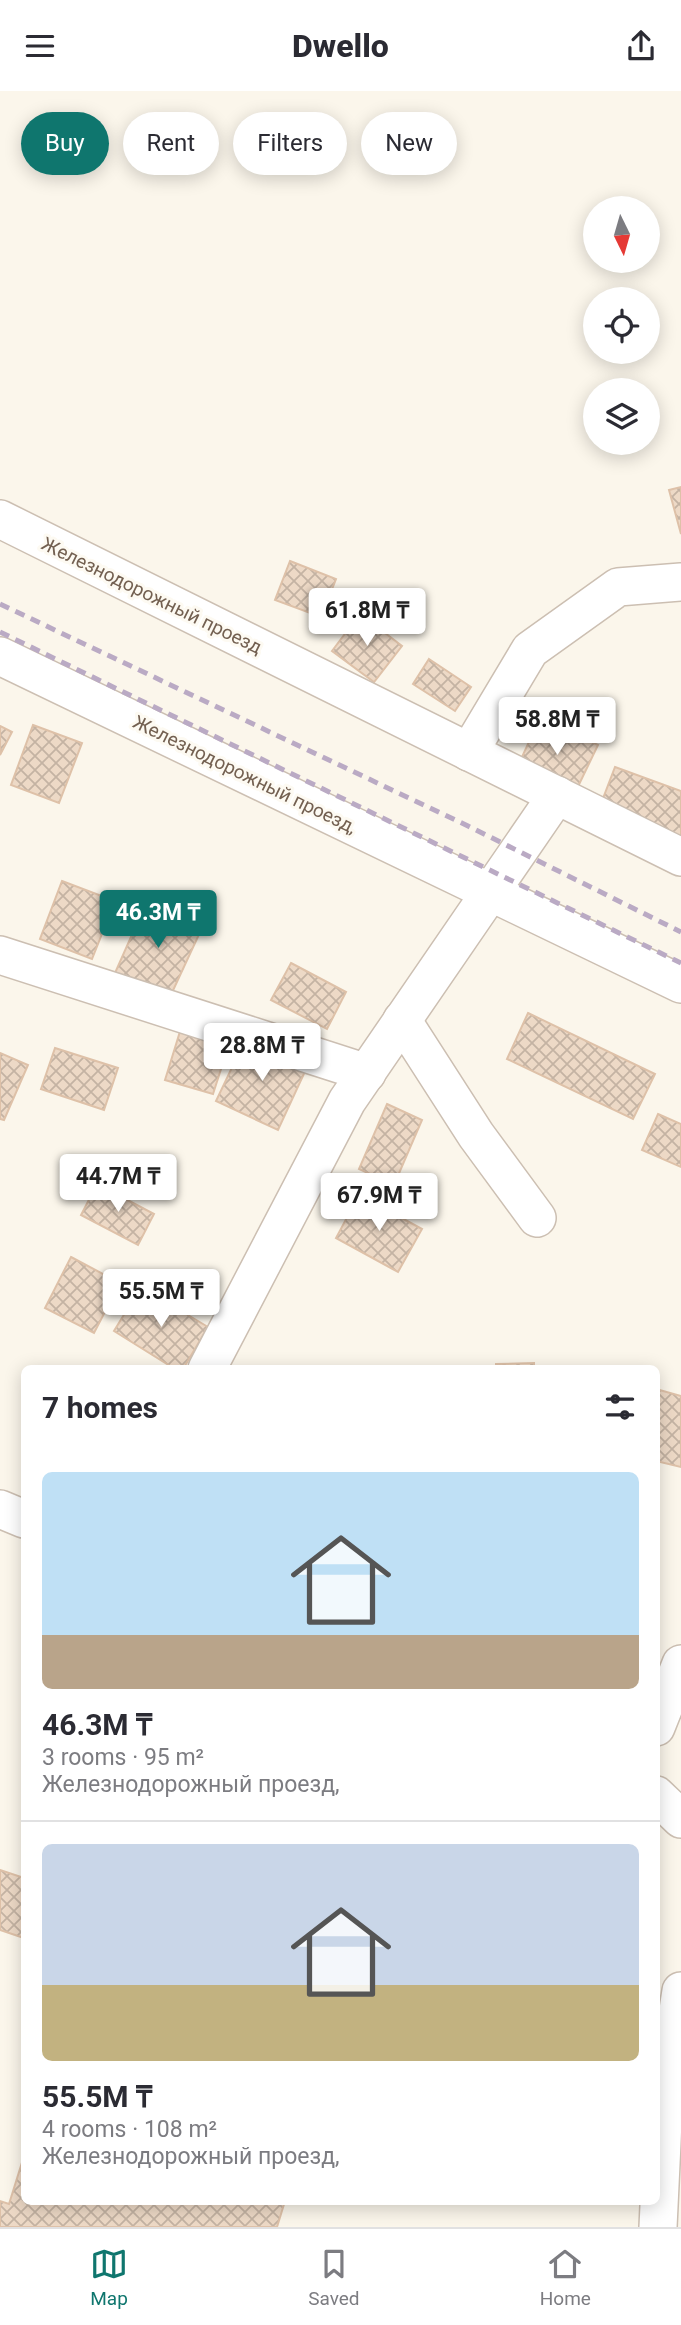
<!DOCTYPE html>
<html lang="en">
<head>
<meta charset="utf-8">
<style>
	:root { --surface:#fff; --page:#f7f7f7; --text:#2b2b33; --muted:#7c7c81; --line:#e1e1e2; --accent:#0f766e }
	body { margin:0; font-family:Roboto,sans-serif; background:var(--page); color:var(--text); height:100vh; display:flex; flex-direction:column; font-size:26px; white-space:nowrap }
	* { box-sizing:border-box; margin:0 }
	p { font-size:23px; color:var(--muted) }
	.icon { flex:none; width:38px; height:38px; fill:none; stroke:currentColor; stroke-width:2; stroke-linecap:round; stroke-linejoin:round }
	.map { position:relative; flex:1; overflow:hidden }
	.side { position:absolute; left:21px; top:1274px; width:639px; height:840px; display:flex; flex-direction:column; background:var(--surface); border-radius:10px; box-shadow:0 4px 18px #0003 }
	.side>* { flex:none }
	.guide { position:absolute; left:21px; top:21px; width:640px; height:63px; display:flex; gap:14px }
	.needle { width:46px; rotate:175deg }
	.tools { position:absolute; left:583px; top:105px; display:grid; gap:14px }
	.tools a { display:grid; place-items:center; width:77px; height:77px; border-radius:50%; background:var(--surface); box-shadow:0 4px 18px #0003; font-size:35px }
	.price { position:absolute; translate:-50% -60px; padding:0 16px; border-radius:7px; background:#fff; color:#222; font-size:23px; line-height:46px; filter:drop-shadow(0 2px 4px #0008) }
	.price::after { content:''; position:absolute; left:50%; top:42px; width:21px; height:16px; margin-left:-10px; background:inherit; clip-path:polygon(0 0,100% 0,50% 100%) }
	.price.active { background:var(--accent); color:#fff }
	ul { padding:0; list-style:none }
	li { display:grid; align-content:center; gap:14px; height:371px; padding:0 21px }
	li+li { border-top:2px solid var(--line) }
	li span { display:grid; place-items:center; height:217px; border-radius:10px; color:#555 }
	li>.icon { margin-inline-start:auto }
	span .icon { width:126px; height:126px; fill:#fffc; stroke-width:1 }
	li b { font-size:30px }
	h2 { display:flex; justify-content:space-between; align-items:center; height:84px; padding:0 21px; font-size:30px }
	.tag { padding:0 24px; border-radius:32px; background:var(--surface); box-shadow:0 4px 18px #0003; font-size:24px; line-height:63px }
	.tag.active { background:var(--accent); color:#fff }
	header { display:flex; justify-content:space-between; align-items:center; height:91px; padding:0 21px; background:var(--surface); font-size:32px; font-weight:800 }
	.tab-bar { display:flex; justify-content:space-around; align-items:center; height:98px; border-top:2px solid var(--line); background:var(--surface); font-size:19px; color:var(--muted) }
	.tab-bar a { display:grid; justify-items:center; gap:4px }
	.tab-bar .active { color:var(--accent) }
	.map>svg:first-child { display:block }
	.building { fill:url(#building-cross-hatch); stroke:#dec1a8; stroke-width:2 }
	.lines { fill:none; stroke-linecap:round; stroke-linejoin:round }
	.minor-casing { stroke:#ccbfb2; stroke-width:40 }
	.minor { stroke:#fff; stroke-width:37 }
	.rail { stroke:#baaac4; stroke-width:5; stroke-dasharray:10 7; stroke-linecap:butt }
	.labels { text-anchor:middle; stroke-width:6; stroke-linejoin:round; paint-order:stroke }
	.street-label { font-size:19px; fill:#736051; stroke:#fdfaf2 }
</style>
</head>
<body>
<header><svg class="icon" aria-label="menu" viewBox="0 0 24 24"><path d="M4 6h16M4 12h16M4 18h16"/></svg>Dwello<svg class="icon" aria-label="share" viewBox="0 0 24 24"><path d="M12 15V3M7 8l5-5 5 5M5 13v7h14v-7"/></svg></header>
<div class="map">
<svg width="681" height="2136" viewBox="0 0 681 2136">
	<defs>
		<pattern id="building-cross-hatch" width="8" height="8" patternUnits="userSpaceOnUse" patternTransform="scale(1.75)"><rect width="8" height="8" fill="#edd9c6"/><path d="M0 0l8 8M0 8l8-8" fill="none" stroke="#c4b3a3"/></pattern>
	</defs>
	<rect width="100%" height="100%" fill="#fbf6eb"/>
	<!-- building -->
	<g class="building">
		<path d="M681,396V443L669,399Z"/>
		<path d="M290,470L336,488L321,526L275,509Z"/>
		<path d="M360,523L402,555L374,591L332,560Z"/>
		<path d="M429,568L471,596L455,620L413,593Z"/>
		<path d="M540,627L598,654L573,706L516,679Z"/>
		<path d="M33,634L82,652L59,712L11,694Z"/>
		<path d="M0,635L12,641L0,664Z"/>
		<path d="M615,676L681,700V747L599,718Z"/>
		<path d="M62,790L115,810L92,868L40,848Z"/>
		<path d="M146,812L202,837L170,906L115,882Z"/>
		<path d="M291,872L346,901L327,938L271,909Z"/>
		<path d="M528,922L655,983L633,1028L507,968Z"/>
		<path d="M182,934L230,950L213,1003L165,989Z"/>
		<path d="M247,945L308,974L278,1039L216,1010Z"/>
		<path d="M55,957L118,977L104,1019L41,998Z"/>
		<path d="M0,962L28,974L4,1029L0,1028Z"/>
		<path d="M387,1013L422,1029L394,1094L359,1078Z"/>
		<path d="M658,1023L681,1033V1076L642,1059Z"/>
		<path d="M97,1093L154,1123L138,1154L81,1124Z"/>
		<path d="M359,1104L422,1138L398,1181L336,1147Z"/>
		<path d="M71,1166L120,1192L94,1242L45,1217Z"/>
		<path d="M141,1196L208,1236L183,1278H175L114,1240Z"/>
		<path d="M534,1272V1278H496V1273Z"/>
		<path d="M656,1298L681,1305V1376L656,1370Z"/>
		<path d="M0,1779L24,1787V1847L0,1839Z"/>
		<path d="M24,2065V2110H285L277,2136H0V2110L9,2113Z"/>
	</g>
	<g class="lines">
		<!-- minor casing -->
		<g class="minor-casing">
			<g id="minor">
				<path d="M0,428L681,766"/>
				<path d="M0,565L681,893"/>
				<path d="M469,661L530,559L618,496L681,491"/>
				<path d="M0,864L367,982"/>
				<path d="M402,929L476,1044L537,1127"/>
				<path d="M207,1278L347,1010L557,704"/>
				<path d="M0,1418L24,1428"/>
				<path d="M656,1636L681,1573"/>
				<path d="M656,1704L681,1728"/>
				<path d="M658,2136L664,2009L681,1900"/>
			</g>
		</g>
		<!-- minor -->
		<use href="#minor" class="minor"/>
		<!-- rail -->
		<g class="rail">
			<path d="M0,513L468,735L681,841"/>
			<path d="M0,541L681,872"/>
		</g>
	</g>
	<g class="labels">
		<!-- street labels -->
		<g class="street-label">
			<text transform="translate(152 504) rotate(26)" y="7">Железнодорожный проезд</text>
			<text transform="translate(245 683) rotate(26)" y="7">Железнодорожный проезд,</text>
		</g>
	</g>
</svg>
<div class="tools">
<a><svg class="needle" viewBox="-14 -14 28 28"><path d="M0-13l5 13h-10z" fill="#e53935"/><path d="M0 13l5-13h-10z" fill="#7c7c81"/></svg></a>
<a><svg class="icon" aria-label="locate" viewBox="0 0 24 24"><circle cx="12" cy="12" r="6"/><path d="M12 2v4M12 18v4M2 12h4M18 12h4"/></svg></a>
<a><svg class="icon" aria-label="layers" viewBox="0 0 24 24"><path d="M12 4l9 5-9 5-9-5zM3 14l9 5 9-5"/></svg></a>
</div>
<b class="price" style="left:367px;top:557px">61.8M ₸</b>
<b class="price" style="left:557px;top:666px">58.8M ₸</b>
<b class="price active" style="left:158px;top:859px">46.3M ₸</b>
<b class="price" style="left:262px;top:992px">28.8M ₸</b>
<b class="price" style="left:118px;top:1123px">44.7M ₸</b>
<b class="price" style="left:379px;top:1142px">67.9M ₸</b>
<b class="price" style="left:161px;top:1238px">55.5M ₸</b>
<div class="guide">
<a class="tag active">Buy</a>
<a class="tag">Rent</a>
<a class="tag">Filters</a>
<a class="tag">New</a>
</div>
<section class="side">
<h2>7 homes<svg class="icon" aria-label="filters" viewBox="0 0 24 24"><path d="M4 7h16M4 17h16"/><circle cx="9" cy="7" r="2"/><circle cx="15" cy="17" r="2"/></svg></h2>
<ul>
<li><span style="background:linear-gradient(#bfe0f5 75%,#b9a48a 0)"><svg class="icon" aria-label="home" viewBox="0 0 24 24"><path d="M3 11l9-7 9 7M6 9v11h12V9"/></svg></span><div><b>46.3M ₸</b><p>3 rooms · 95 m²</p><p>Железнодорожный проезд,</p></div></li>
<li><span style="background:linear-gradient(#c9d6e8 65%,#c2b280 0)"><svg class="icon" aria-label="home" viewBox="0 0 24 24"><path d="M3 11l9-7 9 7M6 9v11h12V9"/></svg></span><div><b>55.5M ₸</b><p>4 rooms · 108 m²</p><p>Железнодорожный проезд,</p></div></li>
</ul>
</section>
</div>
<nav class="tab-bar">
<a class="active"><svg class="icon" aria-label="map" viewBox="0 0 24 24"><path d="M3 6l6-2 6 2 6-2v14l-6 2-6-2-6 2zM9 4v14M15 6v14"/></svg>Map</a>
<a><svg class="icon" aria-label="saved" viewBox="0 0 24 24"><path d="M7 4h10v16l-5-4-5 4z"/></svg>Saved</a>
<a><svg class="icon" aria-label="home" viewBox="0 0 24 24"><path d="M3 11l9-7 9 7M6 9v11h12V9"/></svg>Home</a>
</nav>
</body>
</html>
